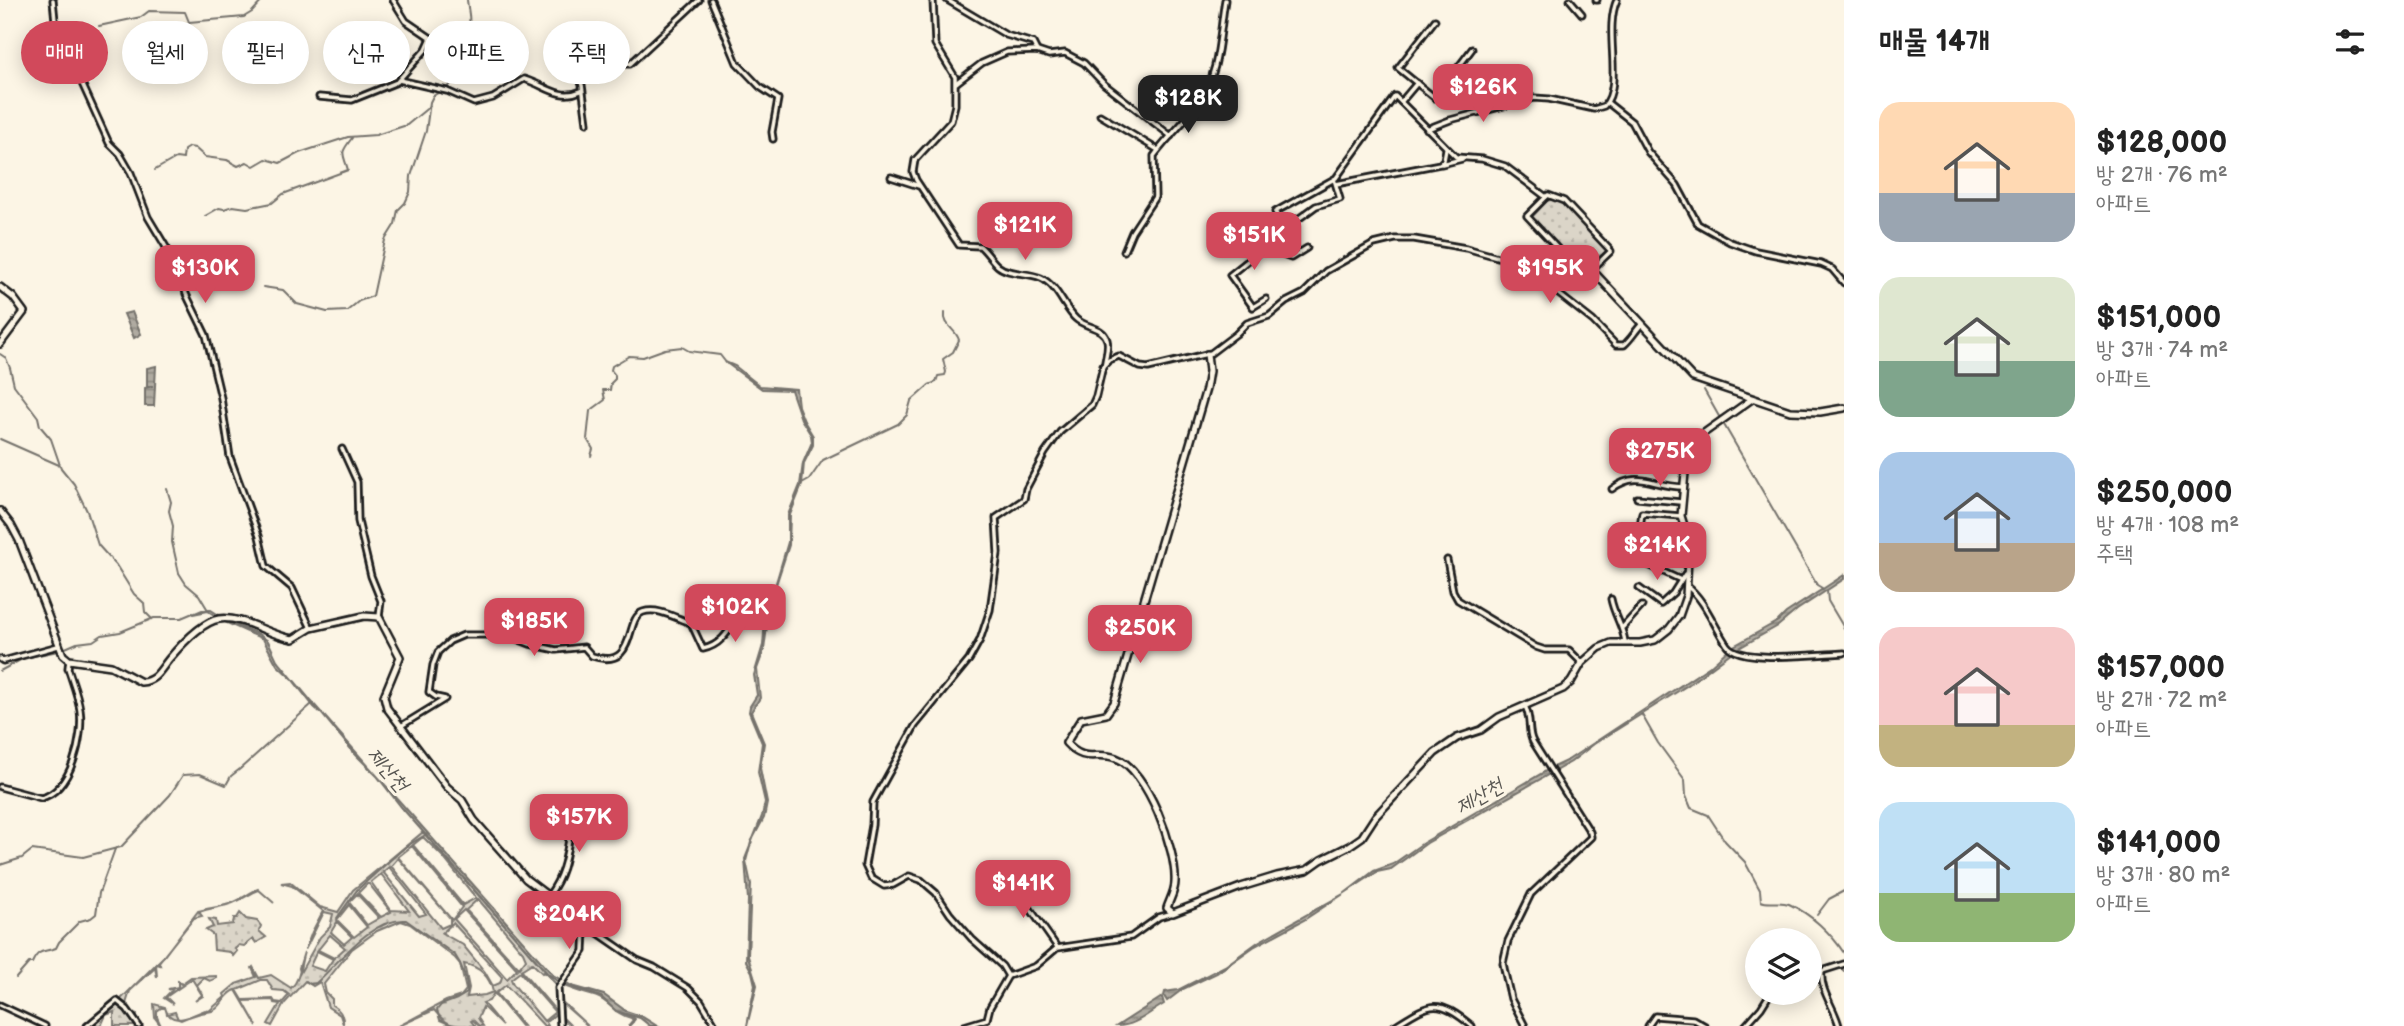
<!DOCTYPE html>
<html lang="ko">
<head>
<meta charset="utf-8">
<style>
	:root { --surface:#fff; --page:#f6f6f6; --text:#222; --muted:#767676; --accent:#d1495b }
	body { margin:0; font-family:"Balsamiq Sans","Poor Story",sans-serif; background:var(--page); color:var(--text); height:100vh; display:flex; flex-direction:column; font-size:26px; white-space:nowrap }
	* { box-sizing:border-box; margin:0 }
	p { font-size:23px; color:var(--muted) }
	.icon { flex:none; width:38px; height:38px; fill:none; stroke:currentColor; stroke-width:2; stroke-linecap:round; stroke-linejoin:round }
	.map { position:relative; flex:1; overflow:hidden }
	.sheet { display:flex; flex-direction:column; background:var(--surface); width:560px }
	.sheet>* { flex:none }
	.banner { position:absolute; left:21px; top:21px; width:665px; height:63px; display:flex; gap:14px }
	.buttons { position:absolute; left:1745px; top:928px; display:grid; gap:14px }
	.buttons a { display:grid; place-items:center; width:77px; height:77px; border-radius:50%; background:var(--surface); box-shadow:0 4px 18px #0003; font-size:35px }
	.price { position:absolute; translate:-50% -60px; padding:0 16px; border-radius:14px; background:var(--accent); color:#fff; font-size:23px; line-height:46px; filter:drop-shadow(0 2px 4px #0008) }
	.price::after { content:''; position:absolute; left:50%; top:42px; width:21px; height:16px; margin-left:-10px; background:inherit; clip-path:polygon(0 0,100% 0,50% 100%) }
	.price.current { background:#222; color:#fff }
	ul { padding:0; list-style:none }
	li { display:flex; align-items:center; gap:21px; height:175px; padding:0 35px }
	li span { display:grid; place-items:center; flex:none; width:196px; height:140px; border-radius:21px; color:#555 }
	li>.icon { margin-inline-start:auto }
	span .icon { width:84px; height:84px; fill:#fffc; stroke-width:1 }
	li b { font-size:30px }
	h2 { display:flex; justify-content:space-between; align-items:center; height:84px; padding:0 35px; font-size:30px }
	.tag { padding:0 24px; border-radius:32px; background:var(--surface); box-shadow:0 4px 18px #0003; font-size:24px; line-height:63px }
	.tag.current { background:var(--accent); color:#fff }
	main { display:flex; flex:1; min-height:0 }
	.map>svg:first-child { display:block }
	.grass { fill:url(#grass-dots); stroke:#7c7872; stroke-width:2; fill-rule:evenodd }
	.water { fill:url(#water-rules); stroke:#75726c; stroke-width:2 }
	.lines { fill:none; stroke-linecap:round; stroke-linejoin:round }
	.stream { stroke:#75726c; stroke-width:2 }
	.minor-casing { stroke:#1c1c1c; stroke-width:9 }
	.tertiary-casing { stroke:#1c1c1c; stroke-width:10 }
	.minor { stroke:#fcf5e5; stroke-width:3.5 }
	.tertiary { stroke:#fcf5e5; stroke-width:5 }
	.labels { text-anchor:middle; stroke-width:6; stroke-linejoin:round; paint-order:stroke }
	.water-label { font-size:21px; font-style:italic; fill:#575551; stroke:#fcf5e5 }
</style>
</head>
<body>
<main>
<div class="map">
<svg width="1844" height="1026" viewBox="0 0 1844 1026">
	<defs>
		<pattern id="grass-dots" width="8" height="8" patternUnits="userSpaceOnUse" patternTransform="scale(1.75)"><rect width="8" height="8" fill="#dbd5c8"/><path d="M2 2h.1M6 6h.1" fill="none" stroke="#bbb6ab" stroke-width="1.8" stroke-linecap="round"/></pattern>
		<pattern id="water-rules" width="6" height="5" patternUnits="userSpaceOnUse" patternTransform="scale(1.75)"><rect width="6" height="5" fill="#b0aba1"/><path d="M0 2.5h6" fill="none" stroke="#8e8a82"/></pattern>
	</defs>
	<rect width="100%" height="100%" fill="#fcf5e5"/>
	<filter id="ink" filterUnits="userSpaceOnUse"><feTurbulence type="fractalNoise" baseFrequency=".0143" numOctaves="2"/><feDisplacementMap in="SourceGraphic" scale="14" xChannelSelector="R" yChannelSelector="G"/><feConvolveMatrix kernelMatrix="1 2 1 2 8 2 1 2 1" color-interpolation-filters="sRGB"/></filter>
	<g filter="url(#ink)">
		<!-- grass -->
		<g class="grass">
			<path d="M1553,199L1565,205L1607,250L1583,273L1532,217L1547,201Z"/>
			<path d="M423,832L547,973L560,983L582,992L601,997L616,1011L634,1018L633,1022L628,1026L633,1020L631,1018C614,1014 610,1002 597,997C587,994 573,990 562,985L560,987V1000L588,1026L563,1004L560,1007L561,1016L571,1026L561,1018L558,1026L556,1014L546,1022L548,1026H544L506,985L496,993L523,1026H521L494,993L489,1001L483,1003L502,1026L483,1007L478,1018L483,1026H479L473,1020L471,1021L475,1026C451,1026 447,1026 434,1010L399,1026L446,1001L461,996L466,990L460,964L455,958L410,924L401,921L377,931L352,949L324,984L326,993L332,999V1005C339,1009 344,1014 343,1024L340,1015L328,1007L320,982L313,986L305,981L284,1004L272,1026L268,1024L280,1004L274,1003L273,1000L243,1001L257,1026L236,990C226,993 224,1003 216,1009C211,1013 207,1011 201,1013C187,1017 171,1026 165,1008H161L157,1011V1017L161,1026L155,1018L154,1004L165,1007L167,1014L175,1012L178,1019L181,1020L205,1010L209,1011L225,997L224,994L236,984L256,977L252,968L253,967L259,978L271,975L291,988C301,979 300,964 304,952L299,968L300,973L320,937L330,927L333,914L324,912L305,950L312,932L323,911L292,886L281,883L290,882L320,907L338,912L353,890ZM423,837L443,857L476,898L463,905L413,845ZM412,846L462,907L452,920L398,857ZM398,858L450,918V924L441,928L391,866ZM389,867L426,914L419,916L383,872ZM381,874L409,911L391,910L371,882ZM367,884H369L391,912L381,917L358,893ZM357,894L379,918L367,925L349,902ZM478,899L523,952L526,959L519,968L466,910ZM349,905L367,927L354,937L337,920ZM464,910L517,969L507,979L454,919ZM337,922L352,937L344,944L331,932ZM453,923L502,977L500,983L493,986L485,972L463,945L442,933ZM330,935L345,948L334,958L318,950ZM317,951L333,959L325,971L310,966ZM532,963L542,973L544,972L556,984L557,1008L555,1010L521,970ZM464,964C479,966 490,977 493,992L485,995L467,997L469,988ZM520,972L555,1012L544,1021L513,984L511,979ZM261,980H267L273,990L284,991L289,995L282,1003L275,1002L273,999L243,1000L237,990Z"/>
			<path d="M258,889L274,903L259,890C250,893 242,900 233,903C222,907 210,908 199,912L202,916L194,918L159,962L160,965L156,964L157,977L155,968L130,991L126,1004L134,1013L137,1014V1019L142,1026H140L120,1000L164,956L198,911C209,908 221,907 232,903C242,899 249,893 258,889Z"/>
			<path d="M240,913L246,919L257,921L261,926L259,931L266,937L256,943L253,939L244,946L239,945L235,949L237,951L233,956L230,952L214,950L213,935L206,930L213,927L209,919L216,920L217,926L233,924L234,918H237Z"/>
			<path d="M217,976V978L210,981L204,978L197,985L203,996L195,1001L202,995L192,979L166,997L173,1004L164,998L172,990L168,989L178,987V981L181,984L191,977Z"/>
			<path d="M117,1003L125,1007L138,1026H114V1012L106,1015L101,1026H88Z"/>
		</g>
		<!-- water -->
		<g class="water">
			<path d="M132,312L141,334L134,338L124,314Z"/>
			<path d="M725,362L735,366L760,386L796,389L798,406L804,421L813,436V445L804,463L802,485L790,515L789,545L770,603L764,650L757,669L760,698L751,712L764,743L760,768L767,803L764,818L751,842L746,861L751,884L748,956L757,985L747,1026L755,985L752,972L746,961L748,900L745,859L762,816L765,802L758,772L762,743L749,712L750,706L757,695L754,675L763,645L765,620L788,542V515L800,485L803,463L812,442L811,435L801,419L791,390L762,389Z"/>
			<path d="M156,366L154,406H145V388L153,386H147V368Z"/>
			<path d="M1844,575V579L1797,610L1778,626L1732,652L1688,685L1594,744L1571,762L1427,843L1391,869L1377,872L1304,920L1255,946L1217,973L1183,989L1167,1001L1164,996L1165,992L1178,990L1225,966L1258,942L1345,893L1374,871L1393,864L1423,843L1551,768L1568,760L1710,666L1730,648L1778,621L1786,613Z"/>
			<path d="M202,610H211L233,624L258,634L268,641L277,660L311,701L553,975L572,986L604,995L626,1011L641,1016L657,1026H650L640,1018L616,1011L601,997L561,984L547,973L402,808L377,776L355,754L322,714L314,707L292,679L277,665L263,639L225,622L208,611L193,614Z"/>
			<path d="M1162,997L1164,1004C1148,1013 1136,1026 1117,1026Z"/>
		</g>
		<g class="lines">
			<!-- stream -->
			<g class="stream">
				<path d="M99,26L141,17L149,11L185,12L189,22L244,17L252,12L263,0"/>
				<path d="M446,89C457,81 469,47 470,33C470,22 469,11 467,0"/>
				<path d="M155,170L176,158L183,159L184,150L189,147L195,148L205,157L227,160L238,166L247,162L254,166L266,159L280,163L299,153L348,137L376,135L407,125L430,106"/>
				<path d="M205,216L219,208L224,209L233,206L247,208L272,203L283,194L348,170C343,152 339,155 352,138"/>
				<path d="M263,287L283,290L297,304L327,312L347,311L359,301L373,296L385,240L395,224L398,210L405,203L410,192L411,176L426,131L430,102L433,96L441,91"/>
				<path d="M0,354L6,358L10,368L14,385L38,417L40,426L51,439L61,468L74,484L87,511L98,545L116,565L134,594L144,603L145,612L152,619"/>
				<path d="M1704,390L1721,420"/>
				<path d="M1723,423L1817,585L1822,588"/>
				<path d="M0,439L59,465"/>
				<path d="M591,456L593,449L587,439L590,411L605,400L603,390H610L611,383L615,379V375L611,370L612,366L629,356L643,357L665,349L682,347L689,351L720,355L727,364"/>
				<path d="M802,484L809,480L823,460L898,424L907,415L911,401L929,385L936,382L938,376L945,375L946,372L943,359L953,352L959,340C956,329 943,326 945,313"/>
				<path d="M167,489L171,502L169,511L173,526L172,542L179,573L186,584L199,595L208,610"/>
				<path d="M1827,591L1828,601L1844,628"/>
				<path d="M63,649L77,643L93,641L102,635L120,632L154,618H181L193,613"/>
				<path d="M0,671L24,658L58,651"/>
				<path d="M1642,715L1658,743L1685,780L1686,796L1691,808L1708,815L1725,841L1745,862L1760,890L1761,901C1770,905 1779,900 1789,904C1811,914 1831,933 1844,953"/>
				<path d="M0,865L22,858L32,850L83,857L121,847L170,795L183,775L200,774L226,785L231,776L240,769L312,704"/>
				<path d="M1817,915L1829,899L1844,891"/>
				<path d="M337,918L357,890L405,847L427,834"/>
				<path d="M1844,966L1840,967L1844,971"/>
				<path d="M16,978L29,963H32C39,948 43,953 56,948L59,942L80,921L91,918L96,914L99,893L115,849"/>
				<path d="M306,981L310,984L316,983C340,962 370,918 406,920L455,955C462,965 468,981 467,993L457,999L441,1005L437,1010L440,1020L454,1026"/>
				<path d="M629,1026L635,1019"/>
			</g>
			<!-- minor casing -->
			<g class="minor-casing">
				<g id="minor">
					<path d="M53,0L56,31L62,52L75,68L109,143L120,154L131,173L148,217L181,272L186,294L206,335L221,398L230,457L259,536L266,566L292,588L311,628"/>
					<path d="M711,0L737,63L760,87L778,99L772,132L773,139"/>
					<path d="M933,0L935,44L955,77V105L951,121L915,160L913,172L916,180L959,245L980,246C987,252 991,260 998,266C1009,275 1028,272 1041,278C1057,285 1064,308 1076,319C1086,328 1103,326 1107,340C1109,347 1106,355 1105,362"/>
					<path d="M947,0L1006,35L1033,43L1037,51"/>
					<path d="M1570,0L1582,14"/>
					<path d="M1596,0H1597"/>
					<path d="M1435,20L1398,68L1435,98L1472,49"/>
					<path d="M399,80L447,91L474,103L493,98L524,79C545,85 559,101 581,91"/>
					<path d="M956,83L982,63L1007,52L1037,51L1049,55L1065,53L1084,63L1104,84L1171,136"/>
					<path d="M319,97L352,100L397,82L426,49L431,38L406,21L393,0"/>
					<path d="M1401,102L1417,83"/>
					<path d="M1608,103L1632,122L1648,152L1677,185L1698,224L1730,242L1756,251L1821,264L1832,269L1844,283"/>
					<path d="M1100,115L1158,150"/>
					<path d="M587,123L582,85L578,74L599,64H630L699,0"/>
					<path d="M1427,129L1450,120L1534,98L1549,99L1594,109L1604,106C1624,85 1603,30 1617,0"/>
					<path d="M1442,164L1462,159"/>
					<path d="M891,177L919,186"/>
					<path d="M1334,179L1340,199L1316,206L1286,228L1275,212L1336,178L1395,96L1456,157L1482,159L1505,166L1546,197"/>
					<path d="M1336,184L1440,164L1444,160L1446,149"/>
					<path d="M1548,195L1564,201L1611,251L1584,277L1527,216Z"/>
					<path d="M1283,224C1263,240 1266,250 1291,258L1307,248"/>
					<path d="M1124,251L1132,232L1155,197L1154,156C1167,138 1184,123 1197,105C1220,75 1219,36 1225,0"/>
					<path d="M1266,299L1253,307L1230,275L1270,243"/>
					<path d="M342,449L357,482L358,521L371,576L381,601L379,617"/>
					<path d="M1612,489C1639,469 1653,487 1683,487"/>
					<path d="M1637,498L1681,502"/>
					<path d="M1633,531L1640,527L1642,513L1681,516"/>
					<path d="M1648,539L1688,554"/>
					<path d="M1447,560L1453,591L1458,600L1536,647L1545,650H1569L1582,663"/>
					<path d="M1642,562L1681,580"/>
					<path d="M1687,586C1705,600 1714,626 1727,645C1740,664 1820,654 1844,653"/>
					<path d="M1639,588L1661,604L1673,593L1685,574"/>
					<path d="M1611,599C1614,615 1623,626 1625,642"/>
					<path d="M1623,627L1642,606"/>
					<path d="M0,659L3,661L58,646"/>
					<path d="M1525,706C1532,720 1527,731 1533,742L1590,832L1591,837L1531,894L1508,941L1503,963L1505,973L1511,999L1525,1026"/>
					<path d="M401,726L445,699L436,697L429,692L433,665L438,652L450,641L464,635H507L530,644L556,650L584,647L592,656C638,671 624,618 643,612C659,607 677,619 691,623L703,649C725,645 733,622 746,606"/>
					<path d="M0,787L41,798C71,791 84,737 80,710C78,695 72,681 68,668L69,660"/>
					<path d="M1000,880L1024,900L1057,947"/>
					<path d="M549,895C573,863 564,833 581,797"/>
					<path d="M585,924L637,960L654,967L688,988L701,1001L716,1026"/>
					<path d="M1810,964L1822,971L1844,964"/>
					<path d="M1822,971C1819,990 1835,1008 1839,1026"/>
					<path d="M1008,976L1002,966L972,939L950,914L936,893L921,880L909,876L893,885L884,886L871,878L865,865L872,825L873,802L915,726L969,660L980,640L990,610L998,553L996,518L1024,499L1026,489L1045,453L1060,432L1092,405L1096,396L1103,366L1109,360L1119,356L1140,367L1148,368L1211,353L1236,334L1247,323L1269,316L1286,302L1304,293L1326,271L1374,244L1395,239H1414L1466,248L1501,258L1537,277L1593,321L1616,345H1624C1632,338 1635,331 1642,324"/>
					<path d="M0,1005L45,1026"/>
					<path d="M87,1026L117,1001L127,1009L139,1026"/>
					<path d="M560,1026L558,988L584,951L585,924"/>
					<path d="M964,1026L987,1019L990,1007L1008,976L1036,966L1057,948L1131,937L1159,917L1173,913"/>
					<path d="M1394,1026C1431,1003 1436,997 1472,1026"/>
					<path d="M1648,1026L1655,1016L1693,1019L1705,1026"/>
					<path d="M1745,1026L1761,1008L1771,992"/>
				</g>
			</g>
			<!-- tertiary casing -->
			<g class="tertiary-casing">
				<g id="tertiary">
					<path d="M1592,270L1693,378L1790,411L1820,412L1844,408"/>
					<path d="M0,287L13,297L24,312L0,344"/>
					<path d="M1207,354L1209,371L1206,389L1114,703L1106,714L1081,719L1066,743C1086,765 1096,750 1116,758C1147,769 1177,851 1175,882C1175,891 1170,899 1167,908L1173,913L1241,887L1277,876L1307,870L1321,860L1349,846L1362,837L1375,817L1435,753L1457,738L1481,730L1499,717L1563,689L1571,682L1582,663L1599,648L1611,643H1640L1655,640L1669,629L1679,616L1686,596L1689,541L1681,516L1686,462L1697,438L1752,399"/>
					<path d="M0,511L11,525L19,540L63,655L69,660L111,666L141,682C156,681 160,670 169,659C180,646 201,622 219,619C241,615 271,636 293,639L311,628L364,616L379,617L400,657L384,696L387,708L447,787L462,800L474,820L526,879L585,924"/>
				</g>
			</g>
			<!-- minor -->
			<use href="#minor" class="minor"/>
			<!-- tertiary -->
			<use href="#tertiary" class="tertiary"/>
		</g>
	</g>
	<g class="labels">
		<!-- water labels -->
		<g class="water-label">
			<text transform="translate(388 769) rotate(49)" y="7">제산천</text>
			<text transform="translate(1479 796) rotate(-30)" y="7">제산천</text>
		</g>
	</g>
</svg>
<div class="buttons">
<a><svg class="icon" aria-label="layers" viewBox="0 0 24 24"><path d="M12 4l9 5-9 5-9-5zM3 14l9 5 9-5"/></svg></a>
</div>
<b class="price" style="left:1483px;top:124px">$126K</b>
<b class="price current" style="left:1188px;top:135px">$128K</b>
<b class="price" style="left:1025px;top:262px">$121K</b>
<b class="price" style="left:1254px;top:272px">$151K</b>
<b class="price" style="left:205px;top:305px">$130K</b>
<b class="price" style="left:1550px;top:305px">$195K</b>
<b class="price" style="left:1660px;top:488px">$275K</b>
<b class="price" style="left:1657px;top:582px">$214K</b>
<b class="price" style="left:735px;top:644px">$102K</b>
<b class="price" style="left:534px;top:658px">$185K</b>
<b class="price" style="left:1140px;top:665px">$250K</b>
<b class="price" style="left:579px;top:854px">$157K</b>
<b class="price" style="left:1023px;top:920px">$141K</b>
<b class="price" style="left:569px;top:951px">$204K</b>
<div class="banner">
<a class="tag current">매매</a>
<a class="tag">월세</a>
<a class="tag">필터</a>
<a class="tag">신규</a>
<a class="tag">아파트</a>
<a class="tag">주택</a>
</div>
</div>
<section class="sheet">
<h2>매물 14개<svg class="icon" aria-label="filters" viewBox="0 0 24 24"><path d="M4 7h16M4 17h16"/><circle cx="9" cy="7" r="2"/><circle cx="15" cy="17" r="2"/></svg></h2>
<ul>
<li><span style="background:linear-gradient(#ffd9b3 65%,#9aa5b1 0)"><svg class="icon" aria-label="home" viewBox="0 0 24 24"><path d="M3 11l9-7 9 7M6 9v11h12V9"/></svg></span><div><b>$128,000</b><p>방 2개 · 76 m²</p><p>아파트</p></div></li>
<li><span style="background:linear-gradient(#dfe7d0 60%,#7fa58c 0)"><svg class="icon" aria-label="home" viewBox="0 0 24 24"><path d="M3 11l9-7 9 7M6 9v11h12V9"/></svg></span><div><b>$151,000</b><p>방 3개 · 74 m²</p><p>아파트</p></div></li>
<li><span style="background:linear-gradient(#a9c7e8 65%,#b9a48a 0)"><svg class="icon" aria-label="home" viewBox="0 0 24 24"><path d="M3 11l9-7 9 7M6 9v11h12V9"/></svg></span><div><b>$250,000</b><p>방 4개 · 108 m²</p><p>주택</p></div></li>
<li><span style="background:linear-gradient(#f6c9c9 70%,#c2b280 0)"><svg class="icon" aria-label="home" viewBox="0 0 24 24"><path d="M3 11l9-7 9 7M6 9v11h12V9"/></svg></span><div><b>$157,000</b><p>방 2개 · 72 m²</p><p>아파트</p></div></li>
<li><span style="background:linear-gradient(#bfe0f5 65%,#8fb573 0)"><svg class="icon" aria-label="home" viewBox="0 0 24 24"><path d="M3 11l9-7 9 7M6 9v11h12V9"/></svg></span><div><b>$141,000</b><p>방 3개 · 80 m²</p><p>아파트</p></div></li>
</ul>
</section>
</main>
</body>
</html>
